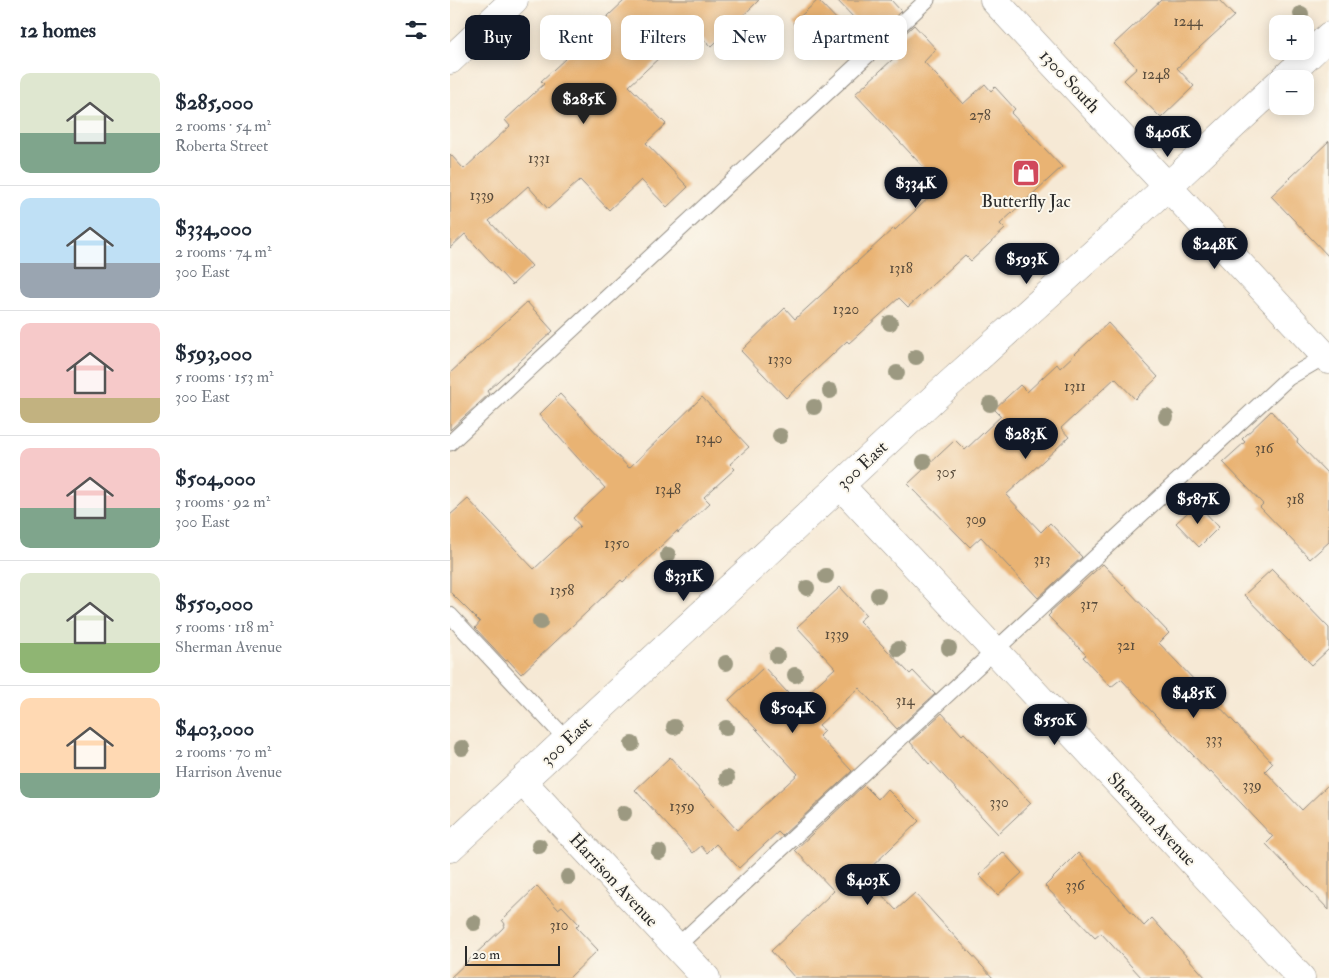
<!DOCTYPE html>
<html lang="en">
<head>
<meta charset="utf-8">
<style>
	:root { --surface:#fff; --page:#f6f6f7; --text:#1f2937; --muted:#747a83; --line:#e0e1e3; --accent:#111827 }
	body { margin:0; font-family:"IM FELL Double Pica",serif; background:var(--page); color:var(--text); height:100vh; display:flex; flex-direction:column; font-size:19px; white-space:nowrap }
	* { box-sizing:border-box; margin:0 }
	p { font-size:16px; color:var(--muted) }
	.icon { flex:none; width:28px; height:28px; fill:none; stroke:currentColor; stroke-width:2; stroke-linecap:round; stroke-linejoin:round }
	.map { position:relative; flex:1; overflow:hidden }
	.side { display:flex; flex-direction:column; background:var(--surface); width:450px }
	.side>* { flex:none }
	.banner { position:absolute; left:15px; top:15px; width:475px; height:45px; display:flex; gap:10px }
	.controls { position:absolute; left:819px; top:15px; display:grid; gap:10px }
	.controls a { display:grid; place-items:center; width:45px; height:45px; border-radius:10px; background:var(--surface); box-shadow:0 2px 12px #0003; font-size:25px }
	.scale { position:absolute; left:15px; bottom:12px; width:95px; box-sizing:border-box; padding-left:5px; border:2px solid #2b2b2b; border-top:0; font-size:14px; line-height:18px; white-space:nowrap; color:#2b2b2b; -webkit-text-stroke:4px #fbf7ec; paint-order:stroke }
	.price { position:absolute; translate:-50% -42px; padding:0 11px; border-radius:18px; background:var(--accent); color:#fff; font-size:16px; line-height:32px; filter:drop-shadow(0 1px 2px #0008) }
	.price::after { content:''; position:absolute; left:50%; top:30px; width:15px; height:11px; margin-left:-8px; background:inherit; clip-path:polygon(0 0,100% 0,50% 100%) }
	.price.active { background:#222; color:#fff }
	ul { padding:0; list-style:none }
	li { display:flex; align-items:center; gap:15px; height:125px; padding:0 20px }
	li+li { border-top:1px solid var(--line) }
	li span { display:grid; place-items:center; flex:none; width:140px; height:100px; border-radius:10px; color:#555 }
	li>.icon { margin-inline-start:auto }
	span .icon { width:60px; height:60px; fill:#fffc; stroke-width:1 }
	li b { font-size:21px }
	h2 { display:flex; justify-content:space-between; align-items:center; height:60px; padding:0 20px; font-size:21px }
	.pill { padding:0 18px; border-radius:10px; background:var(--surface); box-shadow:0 2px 12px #0003; font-size:18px; line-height:45px }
	.pill.active { background:var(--accent); color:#fff }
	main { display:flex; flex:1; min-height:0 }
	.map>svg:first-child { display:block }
	.building { fill:#e9b373 }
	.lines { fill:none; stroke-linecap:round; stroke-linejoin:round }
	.service-casing { stroke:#908a80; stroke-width:17 }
	.minor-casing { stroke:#908a80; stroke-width:29 }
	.tertiary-casing { stroke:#908a80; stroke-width:29 }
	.secondary-casing { stroke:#908a80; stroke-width:29 }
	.service { stroke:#fff; stroke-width:15 }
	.minor { stroke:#fff; stroke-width:28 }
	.tertiary { stroke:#fff; stroke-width:28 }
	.secondary { stroke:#fff; stroke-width:28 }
	.tree { fill:#9c9981 }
	.labels { text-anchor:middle; stroke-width:4; stroke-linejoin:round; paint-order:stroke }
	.number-label { font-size:15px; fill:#5a4d3d }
	.street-label { font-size:18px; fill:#2b2b2b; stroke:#fbf7ec }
	.poi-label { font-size:18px; fill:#2b2b2b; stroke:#fbf7ec }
</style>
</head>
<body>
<main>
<section class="side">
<h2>12 homes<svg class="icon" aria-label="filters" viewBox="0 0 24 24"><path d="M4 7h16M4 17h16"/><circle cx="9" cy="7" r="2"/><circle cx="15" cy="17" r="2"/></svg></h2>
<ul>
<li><span style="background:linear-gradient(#dfe7d0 60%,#7fa58c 0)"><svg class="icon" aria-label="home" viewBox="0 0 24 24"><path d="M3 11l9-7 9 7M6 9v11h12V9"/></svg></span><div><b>$285,000</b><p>2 rooms · 54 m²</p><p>Roberta Street</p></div></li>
<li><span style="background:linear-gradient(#bfe0f5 65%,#9aa5b1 0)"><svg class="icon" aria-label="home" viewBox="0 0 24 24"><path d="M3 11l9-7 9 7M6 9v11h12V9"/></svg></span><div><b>$334,000</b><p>2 rooms · 74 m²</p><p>300 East</p></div></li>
<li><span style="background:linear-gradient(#f6c9c9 75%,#c2b280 0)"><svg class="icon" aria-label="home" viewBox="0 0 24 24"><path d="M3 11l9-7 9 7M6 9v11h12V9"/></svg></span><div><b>$593,000</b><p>5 rooms · 153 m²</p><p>300 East</p></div></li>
<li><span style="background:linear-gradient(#f6c9c9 60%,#7fa58c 0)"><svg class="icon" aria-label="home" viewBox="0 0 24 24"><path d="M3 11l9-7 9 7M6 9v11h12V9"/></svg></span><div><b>$504,000</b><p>3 rooms · 92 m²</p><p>300 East</p></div></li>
<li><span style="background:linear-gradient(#dfe7d0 70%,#8fb573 0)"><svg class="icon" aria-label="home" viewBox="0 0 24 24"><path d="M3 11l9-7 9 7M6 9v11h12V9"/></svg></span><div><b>$550,000</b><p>5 rooms · 118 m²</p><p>Sherman Avenue</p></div></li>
<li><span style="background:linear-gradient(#ffd9b3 75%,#7fa58c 0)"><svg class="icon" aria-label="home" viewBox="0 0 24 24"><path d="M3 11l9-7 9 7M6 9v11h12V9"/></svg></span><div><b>$403,000</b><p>2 rooms · 70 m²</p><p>Harrison Avenue</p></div></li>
</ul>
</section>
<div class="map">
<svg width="879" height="978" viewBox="0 0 879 978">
	<rect width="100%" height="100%" fill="#fbf7ec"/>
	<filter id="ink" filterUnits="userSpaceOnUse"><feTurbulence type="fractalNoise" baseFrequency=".02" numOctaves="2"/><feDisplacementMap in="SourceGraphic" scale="10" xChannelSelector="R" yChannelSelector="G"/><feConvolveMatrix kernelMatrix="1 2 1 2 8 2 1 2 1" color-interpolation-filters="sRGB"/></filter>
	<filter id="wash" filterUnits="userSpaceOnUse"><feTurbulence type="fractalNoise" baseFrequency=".0096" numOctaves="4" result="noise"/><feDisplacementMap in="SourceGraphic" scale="20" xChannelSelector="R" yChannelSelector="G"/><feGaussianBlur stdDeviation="1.12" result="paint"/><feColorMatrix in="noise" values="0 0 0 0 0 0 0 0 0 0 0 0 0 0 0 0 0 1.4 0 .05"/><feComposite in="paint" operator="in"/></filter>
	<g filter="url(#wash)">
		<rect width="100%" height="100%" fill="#f6e9d5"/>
		<g id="blocks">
			<!-- building -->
			<g class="building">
				<path d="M175,0H309L261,47L242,27L179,86L216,124L196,143L238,187L217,207L191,180L159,210L130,180L98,209L78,186L39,221L82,266L62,285L15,234L0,248V154L14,169L60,126L55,120L94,84L91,81L128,47L126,46Z"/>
				<path d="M368,0L394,27L368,50L343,23Z"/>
				<path d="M387,0H441L451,11L423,38Z"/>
				<path d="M711,0H769L784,16L727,68L744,86L711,118L674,80L687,68L664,44Z"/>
				<path d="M464,25L486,49L474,62L513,104L535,84L541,91L545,87L565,109L561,113L612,167L550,224L555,229L521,261L515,255L458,307L449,298L399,343L397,341L336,398L291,351L335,308L345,319L444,228L445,230L491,186L405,94L443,59L436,51Z"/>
				<path d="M879,141V257L821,196Z"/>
				<path d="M77,302L103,331L37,391L39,394L0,430V373Z"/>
				<path d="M658,323L708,377L685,399L665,378L611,428L619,437L556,495L591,532L600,523L632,557L588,598L531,537L520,547L458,484L505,440L515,450L551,416L544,409L570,385L577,392L607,364L610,368Z"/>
				<path d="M110,394L179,468L252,397L299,447L280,464L285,469L254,497L260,503L228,533L227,531L173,582L171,580L71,674L58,660L56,661L25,628L30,622L0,592V515L18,499L84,569L130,526L123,518L155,488L89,415Z"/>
				<path d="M821,411L848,440L847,442L879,475V542L860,559L810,507L813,504L773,462L795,442L792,439Z"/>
				<path d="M747,504L769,527L749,547L726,523Z"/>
				<path d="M653,564L719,633L709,643L823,763L815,771L852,810L879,784V910L816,844L823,837L761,771L759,772L671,679L661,687L633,657L636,655L598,616L601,613L600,612Z"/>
				<path d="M822,569L879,628V649L862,665L794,595Z"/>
				<path d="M390,587L416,615L409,621L460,674L463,671L485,694L447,729L409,688L369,725L374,731L369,736L402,771L332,836L328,832L289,868L266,844L257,853L251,846L243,853L185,790L220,757L287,830L348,774L279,700L314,667L347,703L385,668L347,627Z"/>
				<path d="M492,713L512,735L514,733L581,803L548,834L481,762L479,764L460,742Z"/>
				<path d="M414,785L428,799L437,789L469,821L413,875L446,910L465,893L543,978H345L321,951L384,891L345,850Z"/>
				<path d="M553,852L572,873L548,895L529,875Z"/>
				<path d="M628,853L694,926L702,918L756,978H692L651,933L645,938L595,886Z"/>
				<path d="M87,886L108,909L112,906L129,924L126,927L148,950L119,978H0L53,928L55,924L52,920Z"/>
			</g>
		</g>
	</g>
	<g filter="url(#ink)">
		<use href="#blocks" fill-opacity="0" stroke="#908a80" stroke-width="1"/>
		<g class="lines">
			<!-- service casing -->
			<g class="service-casing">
				<g id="service">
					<path d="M0,443L477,0"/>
					<path d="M0,615L117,740"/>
					<path d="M226,947L838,378L879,354"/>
				</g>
			</g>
			<!-- minor casing -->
			<g class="minor-casing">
				<g id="minor">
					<path d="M0,60L64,0"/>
					<path d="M390,485L851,978"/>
					<path d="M72,781L256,978"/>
				</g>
			</g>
			<!-- tertiary casing -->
			<g class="tertiary-casing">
				<g id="tertiary">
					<path d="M834,79L879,36"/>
					<path d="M0,848L497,386L717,187L828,84"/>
				</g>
			</g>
			<!-- secondary casing -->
			<g class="secondary-casing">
				<path id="secondary" d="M544,0L879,360"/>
			</g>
			<!-- service -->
			<use href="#service" class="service"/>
			<!-- minor -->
			<use href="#minor" class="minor"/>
			<!-- tertiary -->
			<use href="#tertiary" class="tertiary"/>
			<!-- secondary -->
			<use href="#secondary" class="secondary"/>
		</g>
		<!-- trees -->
		<g class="tree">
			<circle cx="851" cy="14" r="8"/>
			<circle cx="440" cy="323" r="8"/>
			<circle cx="466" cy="357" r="8"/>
			<circle cx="447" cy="373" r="8"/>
			<circle cx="380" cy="391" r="8"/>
			<circle cx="540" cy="404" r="8"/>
			<circle cx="364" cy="407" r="8"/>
			<circle cx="716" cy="417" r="8"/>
			<circle cx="330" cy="436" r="8"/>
			<circle cx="474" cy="462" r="8"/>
			<circle cx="218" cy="555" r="8"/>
			<circle cx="376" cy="576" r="8"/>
			<circle cx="357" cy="588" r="8"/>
			<circle cx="428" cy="595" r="8"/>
			<circle cx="90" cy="622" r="8"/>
			<circle cx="499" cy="648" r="8"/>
			<circle cx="448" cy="649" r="8"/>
			<circle cx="327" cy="656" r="8"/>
			<circle cx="276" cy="663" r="8"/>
			<circle cx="345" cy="675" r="8"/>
			<circle cx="224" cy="727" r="8"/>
			<circle cx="276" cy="728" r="8"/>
			<circle cx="182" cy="744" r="8"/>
			<circle cx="12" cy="748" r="8"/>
			<circle cx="277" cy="778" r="8"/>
			<circle cx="174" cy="813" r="8"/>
			<circle cx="89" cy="846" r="8"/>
			<circle cx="209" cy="852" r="8"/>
			<circle cx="118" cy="877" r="8"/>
			<circle cx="24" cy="923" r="8"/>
		</g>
	</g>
	<!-- icons -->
	<defs>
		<g id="shop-square" transform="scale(1.4375)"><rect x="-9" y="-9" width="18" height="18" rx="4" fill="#d1495b" stroke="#fbf7ec"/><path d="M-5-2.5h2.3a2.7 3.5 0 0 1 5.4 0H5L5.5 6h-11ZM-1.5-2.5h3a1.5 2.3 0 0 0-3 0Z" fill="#fff"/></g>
	</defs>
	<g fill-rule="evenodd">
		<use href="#shop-square" x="576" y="173"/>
	</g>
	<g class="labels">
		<!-- number labels -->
		<g class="number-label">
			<text x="738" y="26">1244</text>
			<text x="706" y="79">1248</text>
			<text x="530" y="120">278</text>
			<text x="89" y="163">1331</text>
			<text x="32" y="200">1339</text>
			<text x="451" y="273">1318</text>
			<text x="396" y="314">1320</text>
			<text x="330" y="364">1330</text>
			<text x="625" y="391">1311</text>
			<text x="259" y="443">1340</text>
			<text x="814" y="453">316</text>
			<text x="496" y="477">305</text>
			<text x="218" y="494">1348</text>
			<text x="845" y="504">318</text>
			<text x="526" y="524">309</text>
			<text x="167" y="548">1350</text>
			<text x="592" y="564">313</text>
			<text x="112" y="595">1358</text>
			<text x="639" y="609">317</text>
			<text x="387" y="639">1339</text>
			<text x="676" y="650">321</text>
			<text x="455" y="705">314</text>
			<text x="764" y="744">333</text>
			<text x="802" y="790">339</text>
			<text x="549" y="807">330</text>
			<text x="232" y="811">1359</text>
			<text x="625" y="890">336</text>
			<text x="109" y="930">310</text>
		</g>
		<!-- street labels -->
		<g class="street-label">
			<text transform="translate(620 81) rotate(47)" y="6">1300 South</text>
			<text transform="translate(412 465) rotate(-43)" y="6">300 East</text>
			<text transform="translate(116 741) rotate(-43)" y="6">300 East</text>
			<text transform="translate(702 819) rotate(47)" y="6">Sherman Avenue</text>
			<text transform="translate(164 880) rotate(47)" y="6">Harrison Avenue</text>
		</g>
		<!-- poi labels -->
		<g class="poi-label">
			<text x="576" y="207">Butterfly Jac</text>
		</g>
	</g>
</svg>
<div class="controls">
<a>+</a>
<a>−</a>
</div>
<div class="scale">20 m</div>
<b class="price active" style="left:134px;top:125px">$285K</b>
<b class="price" style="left:718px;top:158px">$406K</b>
<b class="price" style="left:466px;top:209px">$334K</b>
<b class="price" style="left:765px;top:270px">$248K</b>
<b class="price" style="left:577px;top:285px">$593K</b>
<b class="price" style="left:576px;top:460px">$283K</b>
<b class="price" style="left:748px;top:525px">$587K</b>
<b class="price" style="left:234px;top:602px">$331K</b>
<b class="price" style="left:744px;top:719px">$485K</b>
<b class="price" style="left:343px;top:734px">$504K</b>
<b class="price" style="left:605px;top:746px">$550K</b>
<b class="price" style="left:418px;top:906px">$403K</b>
<div class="banner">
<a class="pill active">Buy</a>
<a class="pill">Rent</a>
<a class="pill">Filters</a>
<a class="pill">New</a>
<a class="pill">Apartment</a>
</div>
</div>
</main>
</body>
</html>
